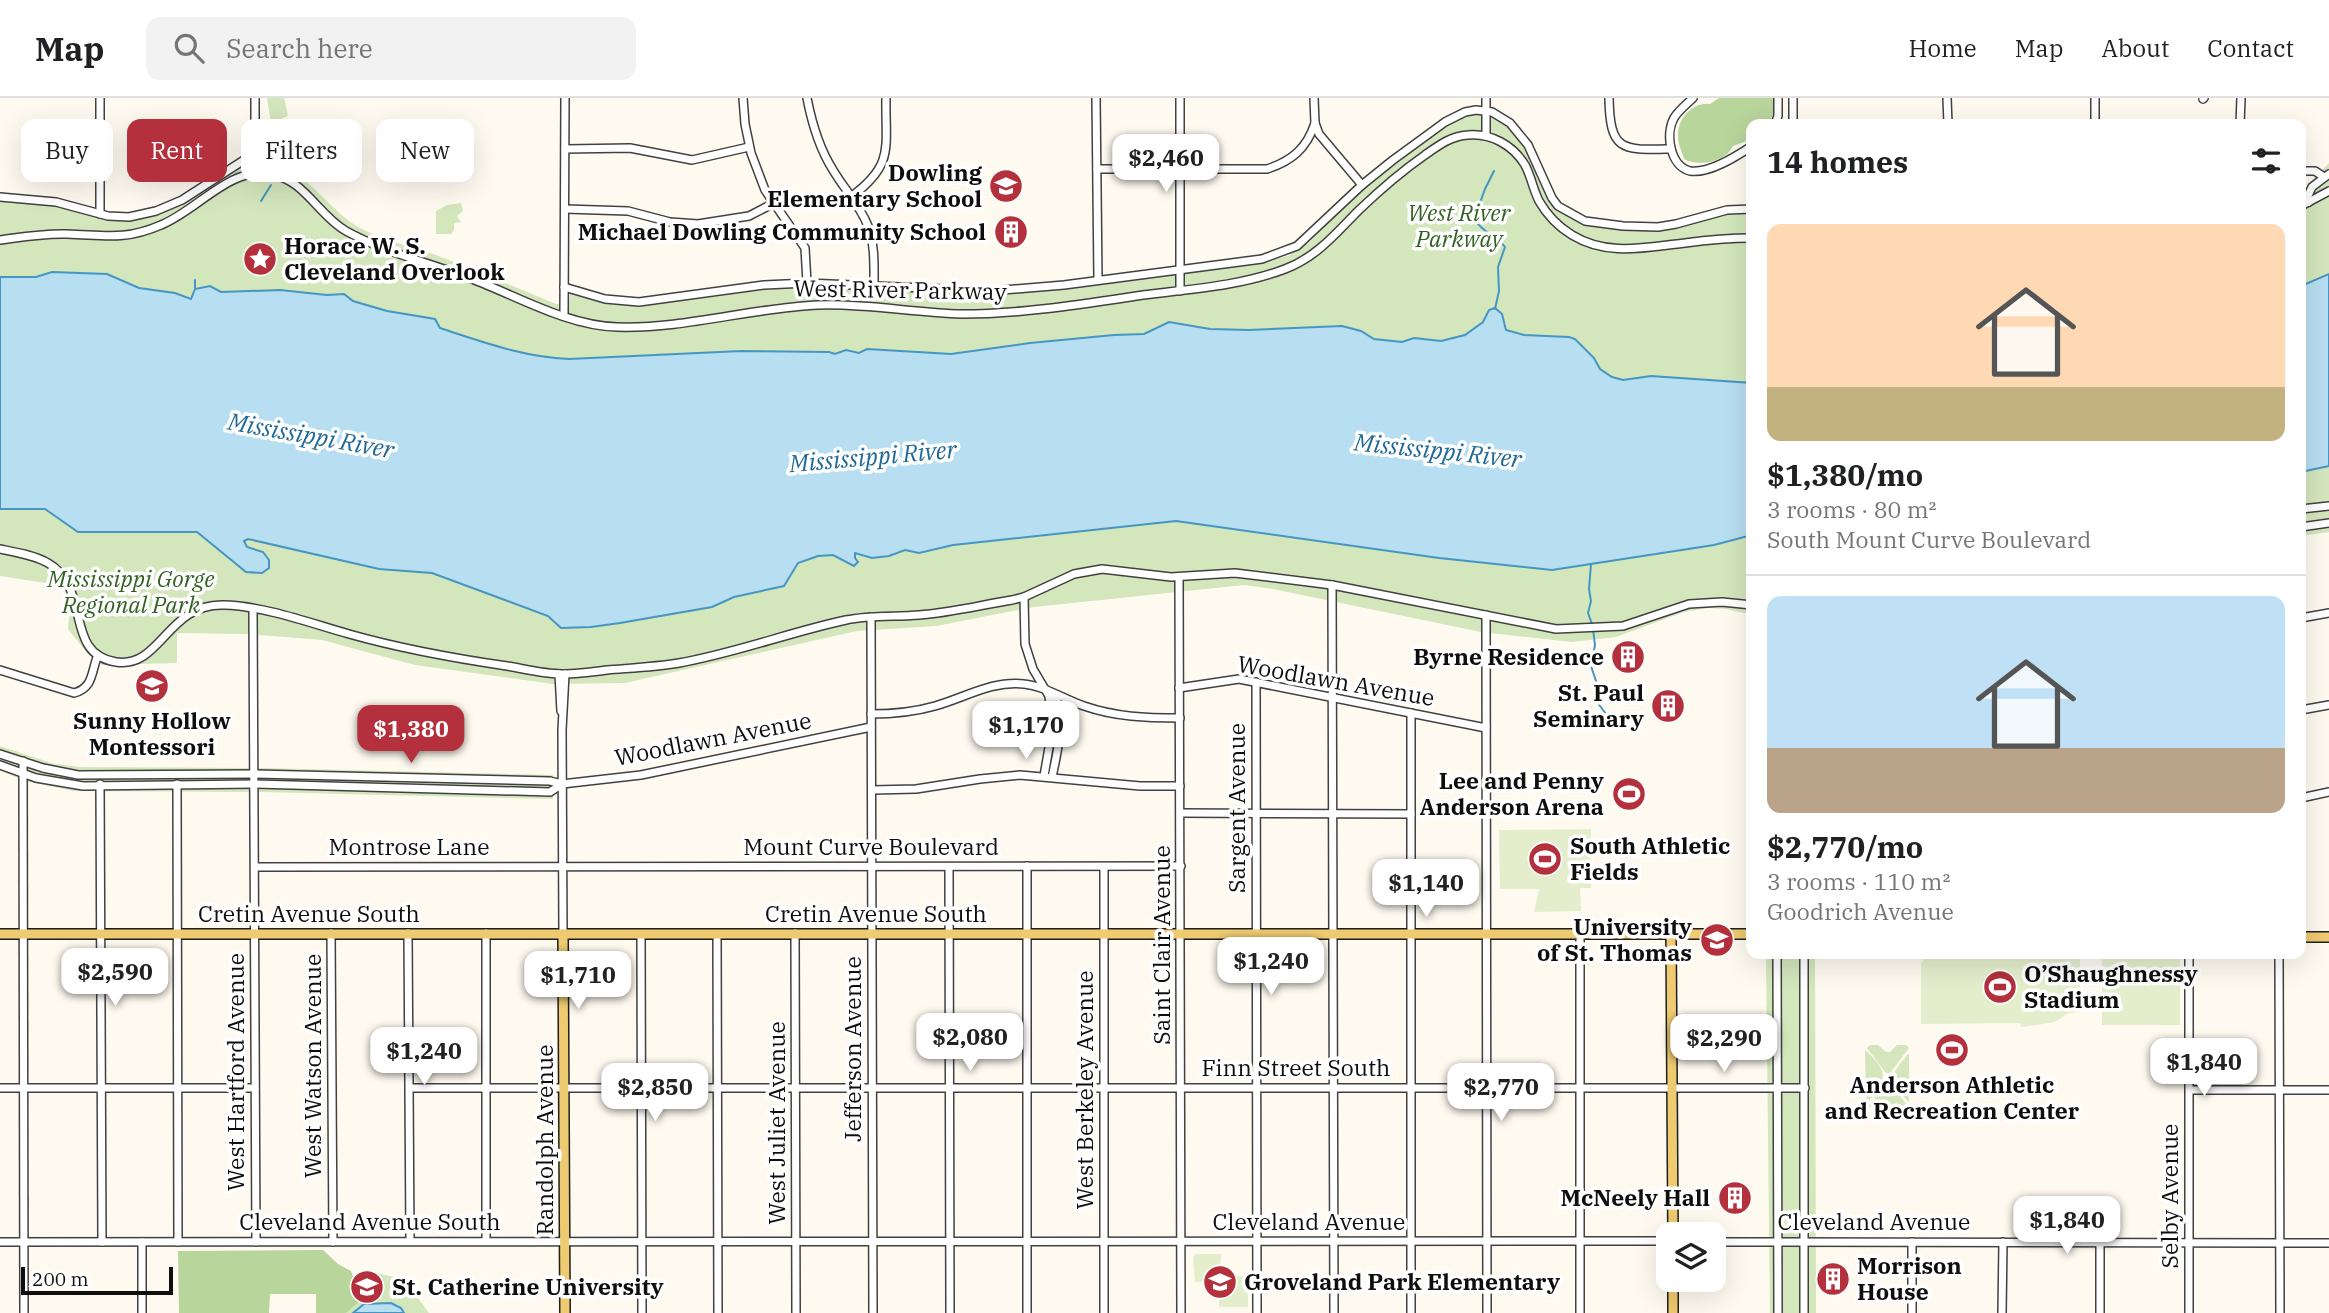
<!DOCTYPE html>
<html lang="en">
<head>
<meta charset="utf-8">
<style>
	:root { --surface:#fff; --page:#f2f2f2; --text:#202124; --muted:#757577; --line:#e0e0e0; --accent:#b3303c }
	body { margin:0; font-family:"IBM Plex Serif",serif; background:var(--page); color:var(--text); height:100vh; display:flex; flex-direction:column; font-size:26px; white-space:nowrap }
	* { box-sizing:border-box; margin:0 }
	p { font-size:23px; color:var(--muted) }
	.icon { flex:none; width:38px; height:38px; fill:none; stroke:currentColor; stroke-width:2; stroke-linecap:round; stroke-linejoin:round }
	.map { position:relative; flex:1; overflow:hidden }
	.panel { position:absolute; left:1746px; top:21px; width:560px; height:840px; display:flex; flex-direction:column; background:var(--surface); border-radius:14px; box-shadow:0 7px 28px #0002 }
	.panel>* { flex:none }
	.guide { position:absolute; left:21px; top:21px; width:665px; height:63px; display:flex; gap:14px }
	.fabs { position:absolute; left:1656px; top:1124px; display:grid; gap:14px }
	.fabs a { display:grid; place-items:center; width:70px; height:70px; border-radius:14px; background:var(--surface); box-shadow:0 7px 28px #0002; font-size:35px }
	.scale { position:absolute; left:21px; bottom:18px; width:152px; box-sizing:border-box; padding-left:7px; border:4px solid #0e0e0e; border-top:0; font-size:19px; line-height:24px; white-space:nowrap; color:#0e0e0e; -webkit-text-stroke:5px #fff; paint-order:stroke }
	.price { position:absolute; translate:-50% -60px; padding:0 16px; border-radius:14px; background:#fff; color:#222; font-size:23px; line-height:46px; filter:drop-shadow(0 2px 4px #0008) }
	.price::after { content:''; position:absolute; left:50%; top:42px; width:21px; height:16px; margin-left:-10px; background:inherit; clip-path:polygon(0 0,100% 0,50% 100%) }
	.price.selected { background:var(--accent); color:#fff }
	ul { padding:0; list-style:none }
	li { display:grid; align-content:center; gap:14px; height:371px; padding:0 21px }
	li+li { border-top:2px solid var(--line) }
	li span { display:grid; place-items:center; height:217px; border-radius:14px; color:#555 }
	li>.icon { margin-inline-start:auto }
	span .icon { width:126px; height:126px; fill:#fffc; stroke-width:1 }
	li b { font-size:30px }
	h2 { display:flex; justify-content:space-between; align-items:center; height:84px; padding:0 21px; font-size:30px }
	.chip { padding:0 24px; border-radius:14px; background:var(--surface); box-shadow:0 7px 28px #0002; font-size:24px; line-height:63px }
	.chip.selected { background:var(--accent); color:#fff }
	header { display:flex; align-items:center; gap:42px; box-sizing:border-box; height:98px; padding:0 35px; background:var(--surface); border-bottom:2px solid var(--line) }
	header strong { font-size:33px }
	nav { display:flex; gap:38px; margin-inline-start:auto; font-size:24px }
	.search { width:490px; height:63px; background:var(--page); display:flex; align-items:center; gap:18px; box-sizing:border-box; padding:0 24px; border-radius:14px; color:var(--muted); font-size:26px }
	.map>svg:first-child { display:block }
	.green { fill:#d3e6bc }
	.forest { fill:#b8d59c }
	.pitch { fill:#e4eecd }
	.water { fill:#b8def1; stroke:#4596c3; stroke-width:2 }
	.lines { fill:none; stroke-linecap:round; stroke-linejoin:round }
	.stream { stroke:#4596c3; stroke-width:2 }
	.minor-casing { stroke:#414141; stroke-width:10 }
	.major-casing { stroke:#1f1f1f; stroke-width:12 }
	.minor { stroke:#fff; stroke-width:7 }
	.major { stroke:#eeca70; stroke-width:9 }
	.labels { text-anchor:middle; stroke-width:7; stroke-linejoin:round; paint-order:stroke }
	.poi-label { font-size:23px; font-weight:bold; fill:#0e0e0e; stroke:#fff; text-anchor:end }
	.park-label { font-size:23px; font-style:italic; fill:#326123; stroke:#fff }
	.street-label { font-size:23px; fill:#0e0e0e; stroke:#fff }
	.water-label { font-size:24px; font-style:italic; fill:#206896; stroke:#fff }
</style>
</head>
<body>
<header>
<strong>Map</strong>
<div class="search"><svg class="icon" aria-label="search" viewBox="0 0 24 24"><circle cx="10" cy="10" r="6"/><path d="M15 15l6 6"/></svg>Search here</div>
<nav><a>Home</a><a>Map</a><a>About</a><a>Contact</a></nav>
</header>
<div class="map">
<svg width="2329" height="1215" viewBox="0 0 2329 1215">
	<rect width="100%" height="100%" fill="#fefaf0"/>
	<!-- green -->
	<g class="green">
		<path d="M267,0H284L288,18L271,25Z"/>
		<path d="M1486,16C1540,30 1531,109 1582,125C1608,133 1652,135 1678,129C1704,123 1724,115 1752,115V285L1651,278L1623,282L1612,279L1600,271L1594,260L1569,239L1524,237L1506,232V225L1486,216L1483,224L1465,237L1441,243L1414,240L1402,244L1374,241L1361,233L1342,228L1249,232L1210,231L1174,224L1144,236L1114,237L1030,245L951,256L867,251L859,255L846,253L835,256L828,254L741,253L569,261C523,259 483,244 440,230L434,221L387,213L353,203L344,196L327,197L280,192L221,194L192,201L175,195L139,190L107,176L52,174L36,179H0V102C21,103 43,104 63,109C101,118 123,128 162,114C194,102 229,58 264,62C301,67 322,103 349,123C374,141 405,146 433,156C474,171 515,189 556,206H569L570,193L605,204L639,207L764,190L807,188L991,196L1065,190L1262,164L1288,158L1311,143L1350,102L1447,26L1466,17Z"/>
		<path d="M2329,65V176L2301,188V95Z"/>
		<path d="M461,105L463,113L457,118L461,124L454,125V132L451,136H436V113L447,107Z"/>
		<path d="M2329,368V434L2301,438V374Z"/>
		<path d="M0,411H45L78,434H197L228,457L263,454L247,449L244,443L248,441L379,471L432,475L548,518L562,530L712,509L734,499L784,488L798,465L819,458L833,457L846,465L854,460V455L872,460L889,458L906,452L919,455L953,447L1176,423L1439,460L1552,472L1714,447L1752,437V517L1727,511L1708,510L1684,514L1616,539L1572,544L1481,534L1273,491L1244,487L1034,509L936,528L857,533L625,585L553,586L415,567L322,542L247,536L177,535V565L102,567L88,556L68,531C69,515 75,495 59,487L0,478Z"/>
		<path d="M0,648L54,666L80,669L261,670L553,677V701L261,694L74,693L30,684L0,673Z"/>
		<path d="M1766,856H1815L1816,1215H1770Z"/>
		<path d="M1870,947H1878L1886,954H1890L1897,947H1906L1909,950L1890,975H1886L1867,950Z"/>
		<path d="M1865,952C1890,974 1887,982 1866,1006Z"/>
		<path d="M1908,956H1909V1004C1886,981 1889,980 1908,956Z"/>
		<path d="M1886,984H1890L1908,1009H1868Z"/>
		<path d="M366,1173L404,1181L429,1215H346L362,1202L355,1181Z"/>
	</g>
	<!-- forest -->
	<g class="forest">
		<path d="M1719,0H1773V17L1768,26H1752V41L1733,48C1726,64 1699,69 1684,61C1682,54 1678,46 1678,39C1677,21 1692,4 1710,6Z"/>
		<path d="M323,1152L338,1166L351,1173L362,1202L346,1215H316V1196H270L269,1215H179L178,1153Z"/>
	</g>
	<!-- pitch -->
	<g class="pitch">
		<path d="M1591,731V790H1580L1581,813L1534,814L1539,791H1500L1499,732Z"/>
		<path d="M1929,856H2080V914C2064,914 2067,918 2054,924C2052,925 2023,929 2021,929L2020,925L1921,926V865Z"/>
		<rect x="2102" y="856" width="78" height="71"/>
		<path d="M1196,1156H1221C1221,1175 1215,1184 1195,1184L1193,1159Z"/>
		<path d="M1248,1178V1209H1219C1219,1185 1223,1178 1248,1178Z"/>
	</g>
	<!-- water -->
	<g class="water">
		<path d="M52,174L107,176L139,190L175,195L191,201L195,191L210,188L221,194L280,192L327,197L344,196L353,203L387,213L435,221L440,230C483,244 523,259 569,261L741,253L829,254L835,256L846,252L859,255L867,251L951,256L1030,245L1114,237L1144,236L1169,224L1210,231L1249,232L1342,228L1361,233L1374,241L1402,244L1414,240L1441,243L1465,237L1483,224L1489,212L1495,210L1502,216L1506,232L1524,237L1569,239L1575,241L1594,260L1600,271L1612,279L1623,282L1651,278L1752,285V437L1714,447L1552,472L1439,460L1176,423L953,447L919,455L905,452L889,458L872,460L855,455V460L858,464L854,468L833,457L818,458L798,465L784,488L734,499L712,509L620,525L591,529L561,530L548,518L432,475L379,471L248,441L244,443L247,449L263,454L269,462V470L262,475L246,474L197,434H78L45,411H0V179H36Z"/>
		<path d="M2329,176V368L2301,374V188Z"/>
		<path d="M391,1205L401,1210L404,1215H353L364,1206Z"/>
	</g>
	<g class="lines">
		<!-- stream -->
		<g class="stream">
			<path d="M1494,73L1485,91L1474,121C1484,136 1496,137 1505,149L1498,169L1499,193L1495,211"/>
			<path d="M261,103L271,87"/>
			<path d="M195,182V191"/>
			<path d="M1591,466L1589,491L1591,503L1588,515L1592,526"/>
			<path d="M1593,531L1595,547L1591,568L1597,586L1594,600L1606,616L1621,624"/>
		</g>
		<!-- minor casing -->
		<g class="minor-casing">
			<g id="minor">
				<path d="M100,0V116"/>
				<path d="M255,0V74"/>
				<path d="M743,0L745,26L751,55L765,92L805,150L807,185"/>
				<path d="M807,0C812,26 819,50 833,72C844,91 860,107 868,128C875,147 874,167 874,188"/>
				<path d="M1096,0L1098,181"/>
				<path d="M1180,0V193"/>
				<path d="M1314,0L1315,25L1319,36L1362,87"/>
				<path d="M1609,0C1610,54 1622,52 1671,51"/>
				<path d="M1693,0C1687,6 1678,13 1674,20C1665,36 1670,68 1690,73C1709,76 1737,58 1752,48"/>
				<path d="M1793,0V26"/>
				<path d="M1947,0L1948,26"/>
				<path d="M2203,1L2204,0"/>
				<path d="M1775,26L1778,18V0"/>
				<path d="M2095,26V0"/>
				<path d="M2240,26L2241,0"/>
				<path d="M1486,38V0"/>
				<path d="M565,51L630,50L692,62L749,49"/>
				<path d="M1097,71H1267C1292,63 1307,50 1315,25"/>
				<path d="M2301,73H2315L2324,79"/>
				<path d="M852,98C895,66 885,49 886,0"/>
				<path d="M0,99L56,104L108,118L129,119L156,113L182,102L255,55"/>
				<path d="M2309,104L2307,100L2312,89L2329,76"/>
				<path d="M2301,108L2329,93"/>
				<path d="M565,111L628,113L670,124L698,126L749,118L774,105"/>
				<path d="M0,142C22,139 44,135 67,136C104,137 124,143 161,127C198,112 230,68 271,76C305,82 318,117 346,133C386,155 430,165 472,181C517,198 568,228 617,229C685,231 750,210 818,207C865,205 914,215 962,216C1023,216 1083,206 1143,197C1191,191 1240,188 1285,171C1317,159 1336,135 1359,112C1380,92 1402,73 1425,57C1439,47 1451,38 1468,37C1491,35 1513,47 1525,67C1531,78 1533,91 1539,103C1547,117 1559,129 1572,137C1608,159 1646,149 1685,145C1707,142 1729,140 1752,140"/>
				<path d="M564,189L605,201L639,204L764,187L807,185L991,193L1064,187L1262,161L1297,148L1362,87L1393,62L1445,24L1465,14L1476,12L1492,14L1510,25L1528,47L1552,100L1558,108L1585,123L1623,128L1658,129L1676,126L1727,112L1752,111"/>
				<path d="M564,217L565,0"/>
				<path d="M2301,411L2329,408"/>
				<path d="M2301,429L2329,425"/>
				<path d="M0,451C15,454 34,457 48,465C92,490 63,556 116,564C161,571 167,505 224,507C264,508 310,525 349,536C402,551 452,560 507,568C525,571 544,576 562,576C577,576 592,574 607,572C631,570 655,569 679,565C736,555 790,534 846,522C870,517 895,519 919,517C950,515 981,507 1012,502L1024,499L1074,476L1102,471L1171,479L1235,475L1332,487L1556,531L1623,528L1689,506L1722,504L1752,507"/>
				<path d="M1179,479L1181,1215"/>
				<path d="M1332,487L1334,1215"/>
				<path d="M1024,499L1025,546L1033,571L1049,598L1052,632L1044,678"/>
				<path d="M253,511L256,1144"/>
				<path d="M1486,517L1487,1215"/>
				<path d="M871,519L873,1215"/>
				<path d="M2301,520L2329,515"/>
				<path d="M0,572L74,595C94,590 91,573 98,557"/>
				<path d="M559,576L561,613"/>
				<path d="M1256,584L1257,1215"/>
				<path d="M1179,590L1239,581L1486,630"/>
				<path d="M1050,598L1057,602C1063,629 1058,652 1052,679"/>
				<path d="M2301,612L2329,607"/>
				<path d="M871,616C893,616 914,614 935,608C964,600 993,582 1024,586C1045,588 1063,601 1084,608C1116,619 1146,620 1180,620"/>
				<path d="M0,656L43,670L78,677L255,676L550,683L562,686L641,677L871,629"/>
				<path d="M23,663L24,1215"/>
				<path d="M0,667L36,680L83,688L255,686L550,694L562,686"/>
				<path d="M100,686L102,1144"/>
				<path d="M177,686L178,1144"/>
				<path d="M872,692L916,691L980,681L1020,677L1140,688H1180"/>
				<path d="M2301,700L2329,694"/>
				<path d="M1181,715L1411,716"/>
				<path d="M1027,768V1215"/>
				<path d="M255,769L1181,768"/>
				<path d="M949,769L950,1215"/>
				<path d="M1104,769V1215"/>
				<path d="M331,835L333,1144"/>
				<path d="M408,835L410,1143"/>
				<path d="M486,835V1143"/>
				<path d="M795,835L796,1215"/>
				<path d="M563,836L562,632L565,576"/>
				<path d="M641,836L642,1215"/>
				<path d="M717,836L718,1215"/>
				<path d="M1580,836V1215"/>
				<path d="M1777,856L1778,1215"/>
				<path d="M1804,856V1215"/>
				<path d="M2189,856V1215"/>
				<path d="M2279,856L2280,1215"/>
				<path d="M0,990H255"/>
				<path d="M410,990H1805"/>
				<path d="M2190,992H2329"/>
				<path d="M0,1144L1668,1143"/>
				<path d="M1713,1144L2329,1145"/>
				<path d="M2100,1144V1215"/>
				<path d="M142,1215V1144"/>
				<path d="M1411,1215V615"/>
				<path d="M1912,1215V1144"/>
				<path d="M2002,1215L2003,1144"/>
			</g>
		</g>
		<!-- major casing -->
		<g class="major-casing">
			<g id="major">
				<path d="M1671,835L1673,1136"/>
				<path d="M0,836H1752"/>
				<path d="M563,836L565,1215"/>
				<path d="M2301,839H2329"/>
				<path d="M1673,1215V1181"/>
			</g>
		</g>
		<!-- minor -->
		<use href="#minor" class="minor"/>
		<!-- major -->
		<use href="#major" class="major"/>
	</g>
	<!-- icons -->
	<defs>
		<g id="school-disc" transform="scale(1.75)"><circle r="9.5" fill="#b3303c" stroke="#fff"/><path d="M0-5L7-2L0 1L-7-2ZM-4 1L0 2.5L4 1V4Q0 6-4 4Z" fill="#fff"/></g>
		<g id="building-disc" transform="scale(1.75)"><circle r="9.5" fill="#b3303c" stroke="#fff"/><path d="M-4-6H4V6H1V3H-1V6H-4ZM-2.5-4.3h1.7v1.8h-1.7ZM.8-4.3h1.7v1.8H.8ZM-2.5-1h1.7V.8h-1.7ZM.8-1h1.7V.8H.8Z" fill="#fff"/></g>
		<g id="sight-disc" transform="scale(1.75)"><circle r="9.5" fill="#b3303c" stroke="#fff"/><path d="M0-6L1.8-2.2L6-1.7L2.9 1.2L3.7 5.4L0 3.3L-3.7 5.4L-2.9 1.2L-6-1.7L-1.8-2.2Z" fill="#fff"/></g>
		<g id="stadium-disc" transform="scale(1.75)"><circle r="9.5" fill="#b3303c" stroke="#fff"/><path d="M0-5a6.5 5 0 1 0 0 10a6.5 5 0 1 0 0-10ZM-3.5-1.8h7v3.6h-7Z" fill="#fff"/></g>
		<g id="university-disc" transform="scale(1.75)"><circle r="9.5" fill="#b3303c" stroke="#fff"/><path d="M0-5L7-2L0 1L-7-2ZM-4 1L0 2.5L4 1V4Q0 6-4 4Z" fill="#fff"/></g>
	</defs>
	<g fill-rule="evenodd">
		<use href="#school-disc" x="1006" y="88"/>
		<use href="#building-disc" x="1011" y="134"/>
		<use href="#sight-disc" x="260" y="161"/>
		<use href="#building-disc" x="1628" y="559"/>
		<use href="#school-disc" x="152" y="588"/>
		<use href="#building-disc" x="1668" y="608"/>
		<use href="#stadium-disc" x="1629" y="696"/>
		<use href="#stadium-disc" x="1545" y="761"/>
		<use href="#university-disc" x="1717" y="842"/>
		<use href="#stadium-disc" x="2000" y="889"/>
		<use href="#stadium-disc" x="1952" y="952"/>
		<use href="#building-disc" x="1735" y="1100"/>
		<use href="#building-disc" x="1833" y="1181"/>
		<use href="#school-disc" x="1220" y="1184"/>
		<use href="#university-disc" x="367" y="1189"/>
	</g>
	<g class="labels">
		<!-- poi labels -->
		<g class="poi-label">
			<text x="982" y="83">Dowling<tspan x="982" dy="26">Elementary School</tspan></text>
			<text x="986" y="142">Michael Dowling Community School</text>
			<text x="284" y="156" text-anchor="start">Horace W. S.<tspan x="284" dy="26">Cleveland Overlook</tspan></text>
			<text x="1604" y="567">Byrne Residence</text>
			<text x="1644" y="603">St. Paul<tspan x="1644" dy="26">Seminary</tspan></text>
			<text x="152" y="631" text-anchor="middle">Sunny Hollow<tspan x="152" dy="26">Montessori</tspan></text>
			<text x="1604" y="691">Lee and Penny<tspan x="1604" dy="26">Anderson Arena</tspan></text>
			<text x="1570" y="756" text-anchor="start">South Athletic<tspan x="1570" dy="26">Fields</tspan></text>
			<text x="1692" y="837">University<tspan x="1692" dy="26">of St. Thomas</tspan></text>
			<text x="2024" y="884" text-anchor="start">O’Shaughnessy<tspan x="2024" dy="26">Stadium</tspan></text>
			<text x="1952" y="995" text-anchor="middle">Anderson Athletic<tspan x="1952" dy="26">and Recreation Center</tspan></text>
			<text x="1710" y="1108">McNeely Hall</text>
			<text x="1857" y="1176" text-anchor="start">Morrison<tspan x="1857" dy="26">House</tspan></text>
			<text x="1244" y="1192" text-anchor="start">Groveland Park Elementary</text>
			<text x="392" y="1197" text-anchor="start">St. Catherine University</text>
		</g>
		<!-- park labels -->
		<g class="park-label">
			<text x="1459" y="123">West River<tspan x="1459" dy="26">Parkway</tspan></text>
			<text x="131" y="489">Mississippi Gorge<tspan x="131" dy="26">Regional Park</tspan></text>
		</g>
		<!-- street labels -->
		<g class="street-label">
			<text transform="translate(900 192) rotate(1)" y="8">West River Parkway</text>
			<text transform="translate(1336 583) rotate(10)" y="8">Woodlawn Avenue</text>
			<text transform="translate(713 641) rotate(-11)" y="8">Woodlawn Avenue</text>
			<text transform="translate(1237 710) rotate(-90)" y="8">Sargent Avenue</text>
			<text x="409" y="757">Montrose Lane</text>
			<text x="871" y="757">Mount Curve Boulevard</text>
			<text x="309" y="824">Cretin Avenue South</text>
			<text x="876" y="824">Cretin Avenue South</text>
			<text transform="translate(1162 847) rotate(-90)" y="8">Saint Clair Avenue</text>
			<text transform="translate(853 951) rotate(-90)" y="8">Jefferson Avenue</text>
			<text transform="translate(313 968) rotate(-90)" y="8">West Watson Avenue</text>
			<text x="1296" y="978">Finn Street South</text>
			<text transform="translate(236 974) rotate(-90)" y="8">West Hartford Avenue</text>
			<text transform="translate(1085 992) rotate(-90)" y="8">West Berkeley Avenue</text>
			<text transform="translate(777 1025) rotate(-90)" y="8">West Juliet Avenue</text>
			<text transform="translate(545 1042) rotate(-90)" y="8">Randolph Avenue</text>
			<text transform="translate(2170 1098) rotate(-90)" y="8">Selby Avenue</text>
			<text x="370" y="1132">Cleveland Avenue South</text>
			<text x="1309" y="1132">Cleveland Avenue</text>
			<text x="1874" y="1132">Cleveland Avenue</text>
		</g>
		<!-- water labels -->
		<g class="water-label">
			<text transform="translate(311 338) rotate(10)" y="8">Mississippi River</text>
			<text transform="translate(1438 353) rotate(6)" y="8">Mississippi River</text>
			<text transform="translate(873 359) rotate(-5)" y="8">Mississippi River</text>
		</g>
	</g>
</svg>
<div class="fabs">
<a><svg class="icon" aria-label="layers" viewBox="0 0 24 24"><path d="M12 4l9 5-9 5-9-5zM3 14l9 5 9-5"/></svg></a>
</div>
<div class="scale">200 m</div>
<b class="price" style="left:1166px;top:96px">$2,460</b>
<b class="price" style="left:1026px;top:663px">$1,170</b>
<b class="price selected" style="left:411px;top:667px">$1,380</b>
<b class="price" style="left:1426px;top:821px">$1,140</b>
<b class="price" style="left:1271px;top:899px">$1,240</b>
<b class="price" style="left:115px;top:910px">$2,590</b>
<b class="price" style="left:578px;top:913px">$1,710</b>
<b class="price" style="left:970px;top:975px">$2,080</b>
<b class="price" style="left:1724px;top:976px">$2,290</b>
<b class="price" style="left:424px;top:989px">$1,240</b>
<b class="price" style="left:2204px;top:1000px">$1,840</b>
<b class="price" style="left:655px;top:1025px">$2,850</b>
<b class="price" style="left:1501px;top:1025px">$2,770</b>
<b class="price" style="left:2067px;top:1158px">$1,840</b>
<div class="guide">
<a class="chip">Buy</a>
<a class="chip selected">Rent</a>
<a class="chip">Filters</a>
<a class="chip">New</a>
</div>
<section class="panel">
<h2>14 homes<svg class="icon" aria-label="filters" viewBox="0 0 24 24"><path d="M4 7h16M4 17h16"/><circle cx="9" cy="7" r="2"/><circle cx="15" cy="17" r="2"/></svg></h2>
<ul>
<li><span style="background:linear-gradient(#ffd9b3 75%,#c2b280 0)"><svg class="icon" aria-label="home" viewBox="0 0 24 24"><path d="M3 11l9-7 9 7M6 9v11h12V9"/></svg></span><div><b>$1,380/mo</b><p>3 rooms · 80 m²</p><p>South Mount Curve Boulevard</p></div></li>
<li><span style="background:linear-gradient(#bfe0f5 70%,#b9a48a 0)"><svg class="icon" aria-label="home" viewBox="0 0 24 24"><path d="M3 11l9-7 9 7M6 9v11h12V9"/></svg></span><div><b>$2,770/mo</b><p>3 rooms · 110 m²</p><p>Goodrich Avenue</p></div></li>
</ul>
</section>
</div>
</body>
</html>
